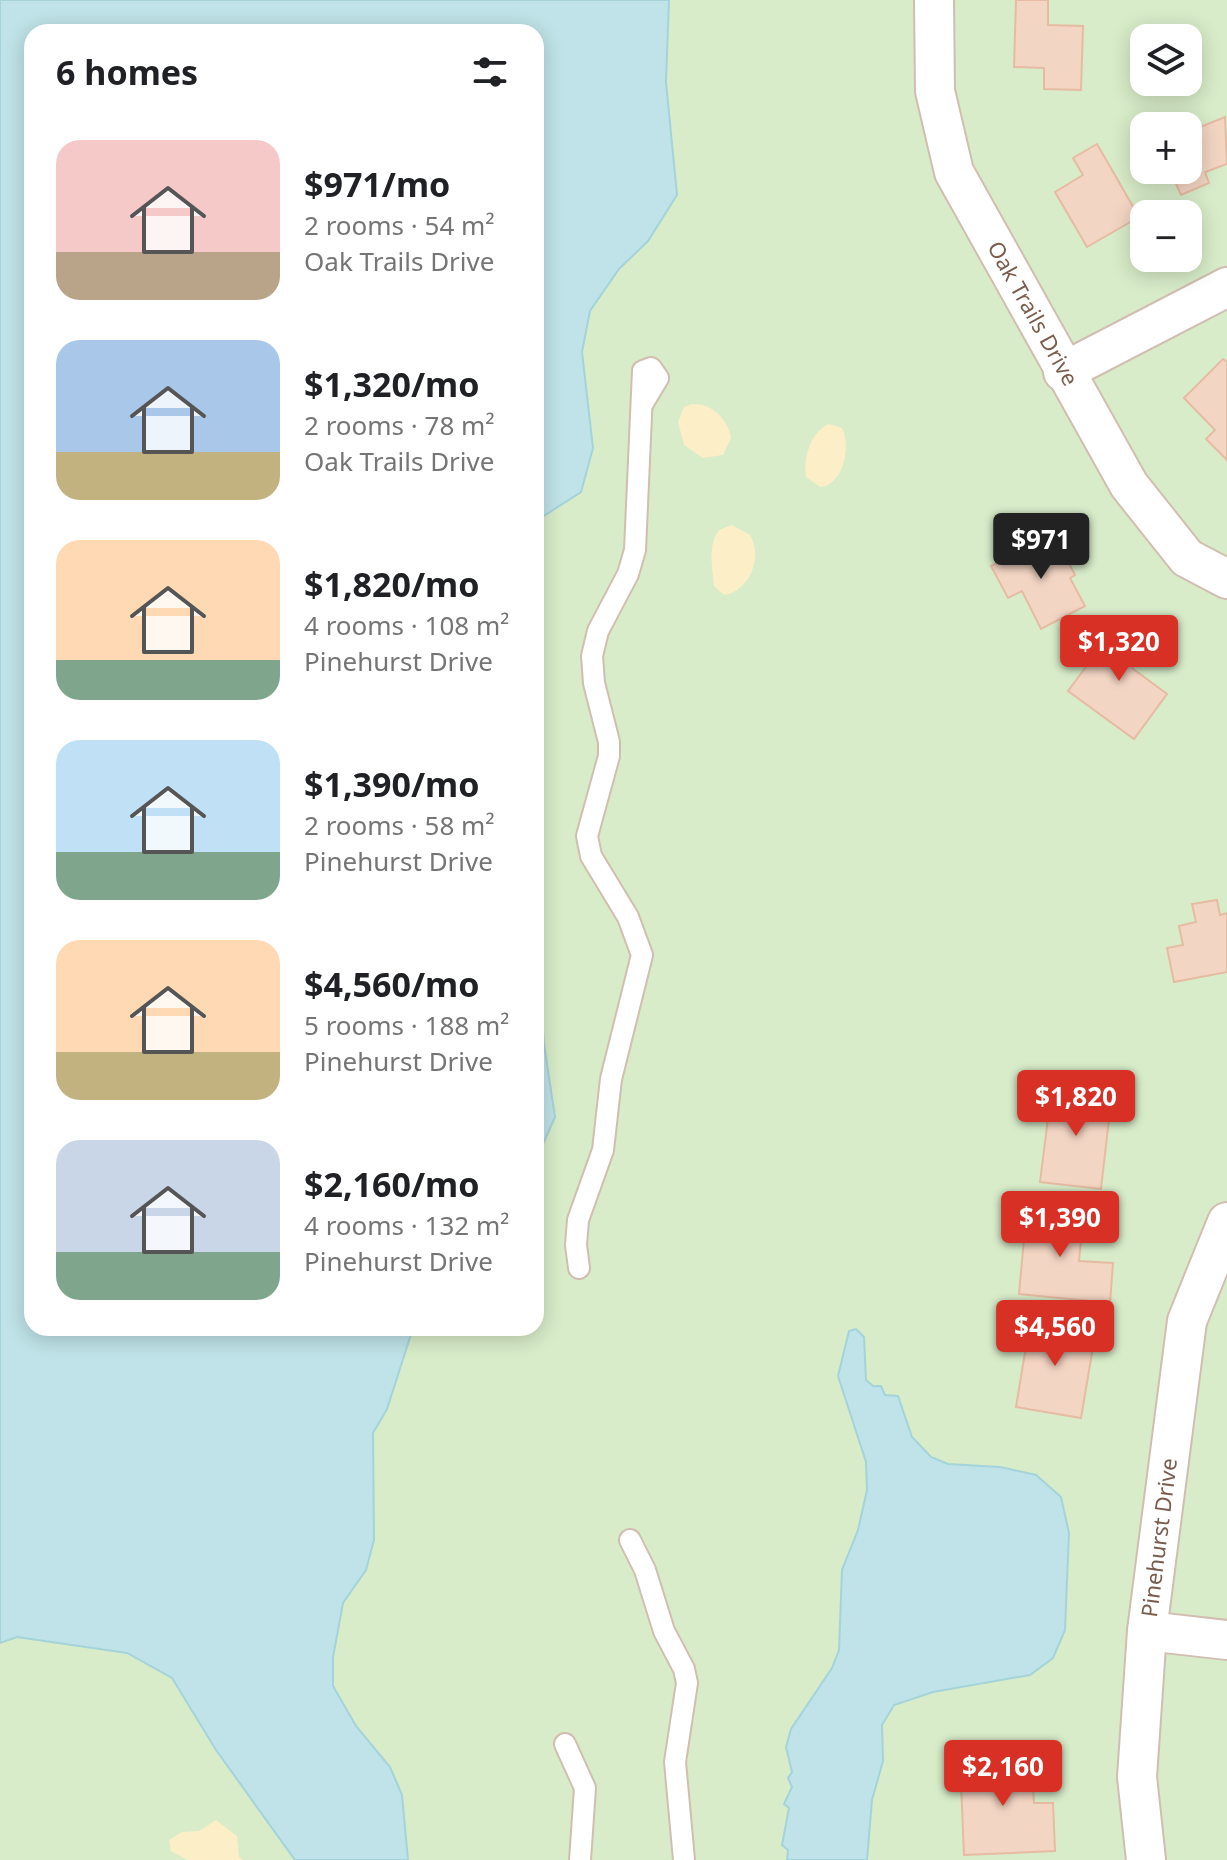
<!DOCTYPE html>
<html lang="en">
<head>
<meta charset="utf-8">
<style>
	:root { --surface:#fff; --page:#f2f2f2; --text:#202124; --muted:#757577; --accent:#d93025 }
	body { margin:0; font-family:"Noto Sans",sans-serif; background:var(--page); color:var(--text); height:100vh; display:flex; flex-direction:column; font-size:30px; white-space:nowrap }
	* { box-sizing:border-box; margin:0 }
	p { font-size:26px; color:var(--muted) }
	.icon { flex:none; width:44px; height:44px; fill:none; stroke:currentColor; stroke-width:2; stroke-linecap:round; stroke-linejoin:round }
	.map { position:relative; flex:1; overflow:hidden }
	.sheet { position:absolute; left:24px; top:24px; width:520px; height:1312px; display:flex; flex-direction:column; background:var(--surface); border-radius:24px; box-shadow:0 4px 20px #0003 }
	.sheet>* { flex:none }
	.fabs { position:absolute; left:1130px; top:24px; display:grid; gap:16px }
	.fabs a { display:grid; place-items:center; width:72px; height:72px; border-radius:16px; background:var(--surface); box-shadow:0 4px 20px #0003; font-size:40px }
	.price { position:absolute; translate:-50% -68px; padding:0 18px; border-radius:8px; background:var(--accent); color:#fff; font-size:26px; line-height:52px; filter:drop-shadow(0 2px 4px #0008) }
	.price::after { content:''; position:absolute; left:50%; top:48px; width:24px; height:18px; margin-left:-12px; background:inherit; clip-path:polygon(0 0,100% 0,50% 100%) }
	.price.current { background:#222; color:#fff }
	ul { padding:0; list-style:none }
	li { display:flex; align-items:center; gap:24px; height:200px; padding:0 32px }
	li span { display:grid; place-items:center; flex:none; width:224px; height:160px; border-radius:24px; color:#555 }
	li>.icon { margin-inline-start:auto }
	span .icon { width:96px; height:96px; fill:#fffc; stroke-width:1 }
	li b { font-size:34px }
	h2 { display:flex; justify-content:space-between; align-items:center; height:96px; padding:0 32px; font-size:34px }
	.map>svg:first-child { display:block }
	.green { fill:#d8ecc9; fill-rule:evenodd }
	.sand { fill:#fcefc7 }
	.water { fill:#bfe3e8; stroke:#a5d3da; stroke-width:2 }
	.building { fill:#f3d5c3; stroke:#e6bba3; stroke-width:2 }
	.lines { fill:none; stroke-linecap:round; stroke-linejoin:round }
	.service-casing { stroke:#d1beb0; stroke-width:24 }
	.minor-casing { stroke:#d1beb0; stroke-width:42 }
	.service { stroke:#fff; stroke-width:20 }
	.minor { stroke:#fff; stroke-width:38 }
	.labels { text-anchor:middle; stroke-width:8; stroke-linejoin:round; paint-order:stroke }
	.street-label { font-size:22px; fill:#7a5c4d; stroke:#fffaf3 }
</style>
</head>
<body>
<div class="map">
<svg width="1227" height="1860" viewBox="0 0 1227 1860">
	<rect width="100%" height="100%" fill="#fdf6ec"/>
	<!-- green -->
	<path class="green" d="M0,0H1227V1860H0ZM32,32H536V1328H32ZM1144,38H1188V82H1144ZM1144,126H1188V170H1144ZM1144,214H1188V258H1144Z"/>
	<!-- sand -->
	<g class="sand">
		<path d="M692,404C712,403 728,419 731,438L723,455L703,458L684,445L678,422L684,407Z"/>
		<path d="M829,424L842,428C851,446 844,485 820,487L806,477C803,459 810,432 829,424Z"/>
		<path d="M732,525L750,535C763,557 750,591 724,595L714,586C713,569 707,545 719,530Z"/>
		<path d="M216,1820L237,1836L239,1857L243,1860H188L171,1851L169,1840L182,1832L199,1831Z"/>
	</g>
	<!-- water -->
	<g class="water">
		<path d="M0,0H669L666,82L677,195L648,241L619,269L590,311L582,352L593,448L581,492L536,521V32H32V1328H413L387,1409L373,1433L374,1540L366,1570L343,1603L333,1657V1686L356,1726L390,1767L402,1795L408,1860H295L216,1750L172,1678L127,1653L17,1637L0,1643Z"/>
		<path d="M536,934L544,1044L555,1117L539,1153L536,1176Z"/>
		<path d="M856,1329L864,1337L866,1380L873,1386H881L885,1395L898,1396L912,1437L931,1457L948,1464L1000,1467L1036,1475L1061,1497L1069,1533L1065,1630L1053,1658L1030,1675L933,1692L894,1705L882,1725L883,1761L872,1800L867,1860H787L788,1850L782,1845L789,1808L784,1804L792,1787L788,1778L792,1772L786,1747L791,1729L832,1668L839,1650L842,1570L858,1530L867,1490L866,1462L838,1376L849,1331Z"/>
	</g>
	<!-- building -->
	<g class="building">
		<path d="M1016,0H1048V25L1083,26L1081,90L1044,89V68L1014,67Z"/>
		<path d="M1225,117L1227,164L1205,172L1209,183L1181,195L1170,170H1188V132Z"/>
		<path d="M1097,144L1139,217L1087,247L1055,192L1083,175L1073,158Z"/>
		<path d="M1223,359L1227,362V460L1206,439L1215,430L1184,398Z"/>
		<path d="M1054,534L1075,575L1070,578L1085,606L1041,629L1022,591L1008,598L991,566Z"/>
		<path d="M1120,621L1151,643L1132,668L1167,694L1134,739L1068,691Z"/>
		<path d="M1217,900L1220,915L1227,913V972L1174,982L1167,948L1183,945L1179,926L1196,922L1192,904Z"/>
		<path d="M1052,1086L1112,1093L1101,1189L1040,1182Z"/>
		<path d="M1027,1206L1084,1211L1079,1261L1113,1263L1110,1303L1019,1294Z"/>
		<path d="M1031,1316L1085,1325L1082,1345L1093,1347L1081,1418L1016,1407Z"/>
		<path d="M1031,1756L1034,1803H1053L1055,1851L964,1855L960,1759Z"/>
	</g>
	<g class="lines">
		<!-- service casing -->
		<g class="service-casing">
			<g id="service">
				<path d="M579,1268L576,1245L578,1220L603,1150L611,1079L642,955L628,917L591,856L587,836L609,756V742L594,683L592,656L598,631L628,574L635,550L643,371L651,368L658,378L643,403"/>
				<path d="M630,1540L645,1570L664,1631L684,1669L687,1683L675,1762L684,1860"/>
				<path d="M565,1744L585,1788L580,1860"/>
			</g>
		</g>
		<!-- minor casing -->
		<g class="minor-casing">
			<g id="minor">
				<path id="s1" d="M934,0L935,91L954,172L1129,485L1187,558L1227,579"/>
				<path d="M1063,372L1227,287"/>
				<path d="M1147,1631L1227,1640"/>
				<path id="s2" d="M1146,1860L1137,1777L1147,1631L1187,1321L1227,1222"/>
			</g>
		</g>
		<!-- service -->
		<use href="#service" class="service"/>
		<!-- minor -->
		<use href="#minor" class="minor"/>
	</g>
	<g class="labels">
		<!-- street labels -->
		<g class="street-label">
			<text dy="8" stroke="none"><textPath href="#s1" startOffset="336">Oak Trails Drive</textPath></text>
			<text dy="8" stroke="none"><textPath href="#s2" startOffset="324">Pinehurst Drive</textPath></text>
		</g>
	</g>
</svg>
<div class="fabs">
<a><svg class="icon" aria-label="layers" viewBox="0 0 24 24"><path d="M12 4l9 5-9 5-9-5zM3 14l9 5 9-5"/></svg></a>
<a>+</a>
<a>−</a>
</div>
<b class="price current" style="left:1041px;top:581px">$971</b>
<b class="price" style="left:1119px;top:683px">$1,320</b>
<b class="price" style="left:1076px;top:1138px">$1,820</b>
<b class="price" style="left:1060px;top:1259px">$1,390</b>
<b class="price" style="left:1055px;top:1368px">$4,560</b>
<b class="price" style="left:1003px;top:1808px">$2,160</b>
<section class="sheet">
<h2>6 homes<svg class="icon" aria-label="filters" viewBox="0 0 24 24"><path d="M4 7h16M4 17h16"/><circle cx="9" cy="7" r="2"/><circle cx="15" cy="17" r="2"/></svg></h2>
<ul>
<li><span style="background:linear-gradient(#f6c9c9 70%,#b9a48a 0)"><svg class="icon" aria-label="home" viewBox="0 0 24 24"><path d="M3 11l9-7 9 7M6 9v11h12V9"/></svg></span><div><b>$971/mo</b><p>2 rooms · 54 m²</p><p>Oak Trails Drive</p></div></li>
<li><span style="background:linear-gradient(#a9c7e8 70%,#c2b280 0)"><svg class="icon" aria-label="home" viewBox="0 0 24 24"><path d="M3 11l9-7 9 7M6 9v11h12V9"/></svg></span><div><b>$1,320/mo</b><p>2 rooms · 78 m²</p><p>Oak Trails Drive</p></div></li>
<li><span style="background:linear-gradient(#ffd9b3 75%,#7fa58c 0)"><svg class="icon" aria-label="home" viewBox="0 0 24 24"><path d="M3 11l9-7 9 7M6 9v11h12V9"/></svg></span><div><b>$1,820/mo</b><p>4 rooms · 108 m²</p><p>Pinehurst Drive</p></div></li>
<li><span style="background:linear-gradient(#bfe0f5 70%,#7fa58c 0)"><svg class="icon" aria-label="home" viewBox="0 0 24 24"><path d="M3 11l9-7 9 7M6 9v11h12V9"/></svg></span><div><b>$1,390/mo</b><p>2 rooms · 58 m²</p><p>Pinehurst Drive</p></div></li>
<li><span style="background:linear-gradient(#ffd9b3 70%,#c2b280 0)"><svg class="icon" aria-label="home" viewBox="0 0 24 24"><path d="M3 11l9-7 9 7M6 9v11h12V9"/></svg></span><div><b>$4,560/mo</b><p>5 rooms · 188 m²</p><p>Pinehurst Drive</p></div></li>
<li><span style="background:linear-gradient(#c9d6e8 70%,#7fa58c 0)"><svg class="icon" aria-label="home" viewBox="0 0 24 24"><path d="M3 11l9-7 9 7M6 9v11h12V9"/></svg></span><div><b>$2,160/mo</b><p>4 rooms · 132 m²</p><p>Pinehurst Drive</p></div></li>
</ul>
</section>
</div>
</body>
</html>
